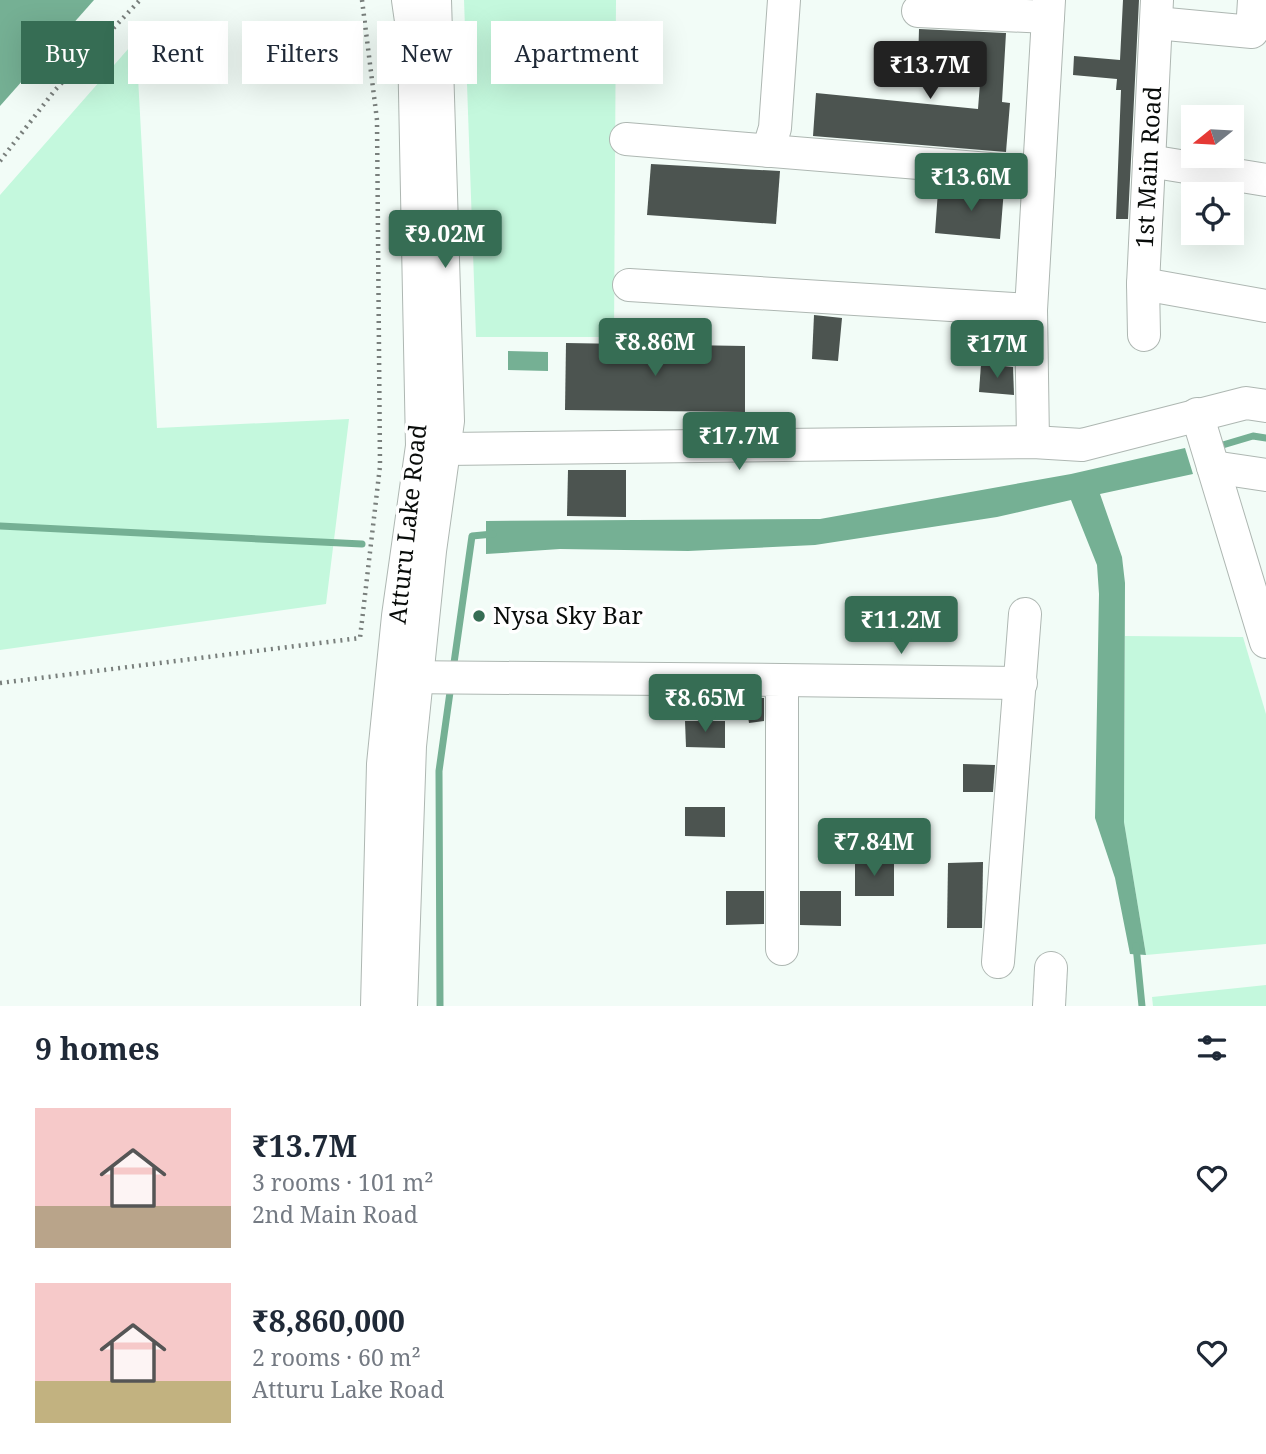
<!DOCTYPE html>
<html lang="en">
<head>
<meta charset="utf-8">
<style>
	:root { --surface:#fff; --page:#f2f2f3; --text:#1f2937; --muted:#747a83; --accent:#366d54 }
	body { margin:0; font-family:"Noto Serif",serif; background:var(--page); color:var(--text); height:100vh; display:flex; flex-direction:column; font-size:26px; white-space:nowrap }
	* { box-sizing:border-box; margin:0 }
	p { font-size:23px; color:var(--muted) }
	.icon { flex:none; width:38px; height:38px; fill:none; stroke:currentColor; stroke-width:2; stroke-linecap:round; stroke-linejoin:round }
	.map { position:relative; height:1006px; overflow:hidden }
	.drawer { display:flex; flex-direction:column; background:var(--surface); flex:1 }
	.drawer>* { flex:none }
	.hud { position:absolute; left:21px; top:21px; width:700px; height:63px; display:flex; gap:14px }
	.needle { width:46px; rotate:252deg }
	.tools { position:absolute; left:1181px; top:105px; display:grid; gap:14px }
	.tools a { display:grid; place-items:center; width:63px; height:63px; border-radius:0px; background:var(--surface); box-shadow:0 7px 28px #0002; font-size:35px }
	.price { position:absolute; translate:-50% -60px; padding:0 16px; border-radius:7px; background:var(--accent); color:#fff; font-size:23px; line-height:46px; filter:drop-shadow(0 2px 4px #0008) }
	.price::after { content:''; position:absolute; left:50%; top:42px; width:21px; height:16px; margin-left:-10px; background:inherit; clip-path:polygon(0 0,100% 0,50% 100%) }
	.price.selected { background:#222; color:#fff }
	ul { padding:0; list-style:none }
	li { display:flex; align-items:center; gap:21px; height:175px; padding:0 35px }
	li span { display:grid; place-items:center; flex:none; width:196px; height:140px; border-radius:0px; color:#555 }
	li>.icon { margin-inline-start:auto }
	span .icon { width:84px; height:84px; fill:#fffc; stroke-width:1 }
	li b { font-size:30px }
	h2 { display:flex; justify-content:space-between; align-items:center; height:84px; padding:0 35px; font-size:30px }
	.tag { padding:0 24px; border-radius:0px; background:var(--surface); box-shadow:0 7px 28px #0002; font-size:24px; line-height:63px }
	.tag.selected { background:var(--accent); color:#fff }
	.map>svg:first-child { display:block }
	.green { fill:#c4f8dd }
	.water { fill:#75b094 }
	.lines { fill:none; stroke-linecap:round; stroke-linejoin:round }
	.stream { stroke:#75b094; stroke-width:7 }
	.building { fill:#4c5450 }
	.minor-casing { stroke:#aeb7b2; stroke-width:34 }
	.path { stroke:#797f7c; stroke-width:4.5; stroke-dasharray:2 5; stroke-linecap:butt }
	.minor { stroke:#fff; stroke-width:32 }
	.poi-dot { fill:#366d54; stroke:#fff; stroke-width:2.5 }
	.labels { text-anchor:middle; stroke-width:7; stroke-linejoin:round; paint-order:stroke }
	.street-label { font-size:24px; fill:#090c0a; stroke:#fff }
	.poi-label { font-size:24px; fill:#090c0a; stroke:#fff; text-anchor:start }
</style>
</head>
<body>
<div class="map">
<svg width="1266" height="1006" viewBox="0 0 1266 1006">
	<rect width="100%" height="100%" fill="#f2fcf7"/>
	<!-- green -->
	<g class="green">
		<path d="M464,0H616L614,337H476Z"/>
		<path d="M136,40L157,428L349,419L326,604L0,650V195Z"/>
		<path d="M1125,636L1243,637L1266,714V944L1146,955L1124,822Z"/>
		<path d="M1266,985V1006H1153L1152,997Z"/>
	</g>
	<!-- water -->
	<g class="water">
		<path d="M0,0H94L0,106Z"/>
		<path d="M508,351L548,352V371L508,370Z"/>
		<path d="M1185,448L1193,474L1100,494L1122,557L1125,583L1124,822L1146,955L1130,954L1115,878L1095,818L1099,594L1097,565L1071,500L997,517L815,545L688,551L560,549L486,554V521L820,519L1071,474Z"/>
	</g>
	<g class="lines">
		<!-- stream -->
		<g class="stream">
			<path d="M1216,447L1253,436L1266,438"/>
			<path d="M0,526L362,544"/>
			<path d="M453,670L472,536L493,534"/>
			<path d="M1136,946L1142,1006"/>
			<path d="M440,1006L439,771L451,685"/>
		</g>
	</g>
	<!-- building -->
	<g class="building">
		<path d="M1123,0H1139L1128,219H1116L1121,90H1116L1117,79L1073,75L1074,56L1120,60Z"/>
		<path d="M919,29L1006,33L1002,102L1010,103L1006,152L813,136L816,93L978,109L981,70L918,64Z"/>
		<path d="M651,164L780,171L776,224L647,215Z"/>
		<path d="M971,187L1004,189L1000,239L935,233L938,191L971,194Z"/>
		<path d="M814,315L842,318L838,361L812,359Z"/>
		<path d="M566,343L745,346V412L565,410Z"/>
		<path d="M981,364L1013,367L1014,395L979,392Z"/>
		<path d="M568,470H626V517L567,516Z"/>
		<path d="M745,698H764V721L749,723Z"/>
		<path d="M685,721H725V748L686,747Z"/>
		<path d="M963,764L995,765L993,792H963Z"/>
		<path d="M685,807H725V837L685,836Z"/>
		<rect x="855" y="860" width="39" height="36"/>
		<path d="M983,862L982,928H947L948,863Z"/>
		<path d="M726,891H764V924L726,925Z"/>
		<path d="M800,891H841V926L800,925Z"/>
	</g>
	<g class="lines">
		<!-- minor casing -->
		<g class="minor-casing">
			<g id="minor">
				<path d="M918,11L1048,17"/>
				<path d="M1156,23L1252,32L1254,0"/>
				<path d="M626,139L1039,173"/>
				<path d="M768,151L775,128L784,0"/>
				<path d="M1149,161L1266,180"/>
				<path d="M1143,284L1266,306"/>
				<path d="M629,285L1031,310L1033,442"/>
				<path d="M1031,310L1049,0"/>
				<path d="M1144,335L1143,284L1157,0"/>
				<path d="M1197,414L1266,642"/>
				<path d="M445,449L1033,442L1082,445L1246,403L1266,406"/>
				<path d="M1213,467L1266,475"/>
				<path d="M397,677L782,680V949"/>
				<path d="M782,680L1021,683"/>
				<path d="M998,962L1025,614"/>
				<path d="M377,1006L383,764L398,616L422,446L414,42L408,0"/>
				<path d="M401,1006L410,746L430,551L448,421L435,0"/>
				<path d="M1049,1006L1051,968"/>
			</g>
		</g>
		<!-- path -->
		<g class="path">
			<path d="M0,161L55,90L140,0"/>
			<path d="M0,683L360,638L380,466L377,120L362,0"/>
		</g>
		<!-- minor -->
		<use href="#minor" class="minor"/>
	</g>
	<!-- markers -->
	<circle class="poi-dot" cx="479" cy="616" r="7"/>
	<g class="labels">
		<!-- street labels -->
		<g class="street-label">
			<text transform="translate(1149 167) rotate(-87)" y="8">1st Main Road</text>
			<text transform="translate(408 524) rotate(-84)" y="8">Atturu Lake Road</text>
		</g>
		<!-- poi labels -->
		<g class="poi-label">
			<text x="493" y="624">Nysa Sky Bar</text>
		</g>
	</g>
</svg>
<div class="tools">
<a><svg class="needle" viewBox="-14 -14 28 28"><path d="M0-13l5 13h-10z" fill="#e53935"/><path d="M0 13l5-13h-10z" fill="#747a83"/></svg></a>
<a><svg class="icon" aria-label="locate" viewBox="0 0 24 24"><circle cx="12" cy="12" r="6"/><path d="M12 2v4M12 18v4M2 12h4M18 12h4"/></svg></a>
</div>
<b class="price selected" style="left:930px;top:101px">₹13.7M</b>
<b class="price" style="left:971px;top:213px">₹13.6M</b>
<b class="price" style="left:445px;top:270px">₹9.02M</b>
<b class="price" style="left:655px;top:378px">₹8.86M</b>
<b class="price" style="left:997px;top:380px">₹17M</b>
<b class="price" style="left:739px;top:472px">₹17.7M</b>
<b class="price" style="left:901px;top:656px">₹11.2M</b>
<b class="price" style="left:705px;top:734px">₹8.65M</b>
<b class="price" style="left:874px;top:878px">₹7.84M</b>
<div class="hud">
<a class="tag selected">Buy</a>
<a class="tag">Rent</a>
<a class="tag">Filters</a>
<a class="tag">New</a>
<a class="tag">Apartment</a>
</div>
</div>
<section class="drawer">
<h2>9 homes<svg class="icon" aria-label="filters" viewBox="0 0 24 24"><path d="M4 7h16M4 17h16"/><circle cx="9" cy="7" r="2"/><circle cx="15" cy="17" r="2"/></svg></h2>
<ul>
<li><span style="background:linear-gradient(#f6c9c9 70%,#b9a48a 0)"><svg class="icon" aria-label="home" viewBox="0 0 24 24"><path d="M3 11l9-7 9 7M6 9v11h12V9"/></svg></span><div><b>₹13.7M</b><p>3 rooms · 101 m²</p><p>2nd Main Road</p></div><svg class="icon" aria-label="heart" viewBox="0 0 24 24"><path d="M12 20l-8-8c-3-5 5-10 8-4 3-6 11-1 8 4z"/></svg></li>
<li><span style="background:linear-gradient(#f6c9c9 70%,#c2b280 0)"><svg class="icon" aria-label="home" viewBox="0 0 24 24"><path d="M3 11l9-7 9 7M6 9v11h12V9"/></svg></span><div><b>₹8,860,000</b><p>2 rooms · 60 m²</p><p>Atturu Lake Road</p></div><svg class="icon" aria-label="heart" viewBox="0 0 24 24"><path d="M12 20l-8-8c-3-5 5-10 8-4 3-6 11-1 8 4z"/></svg></li>
</ul>
</section>
</body>
</html>
